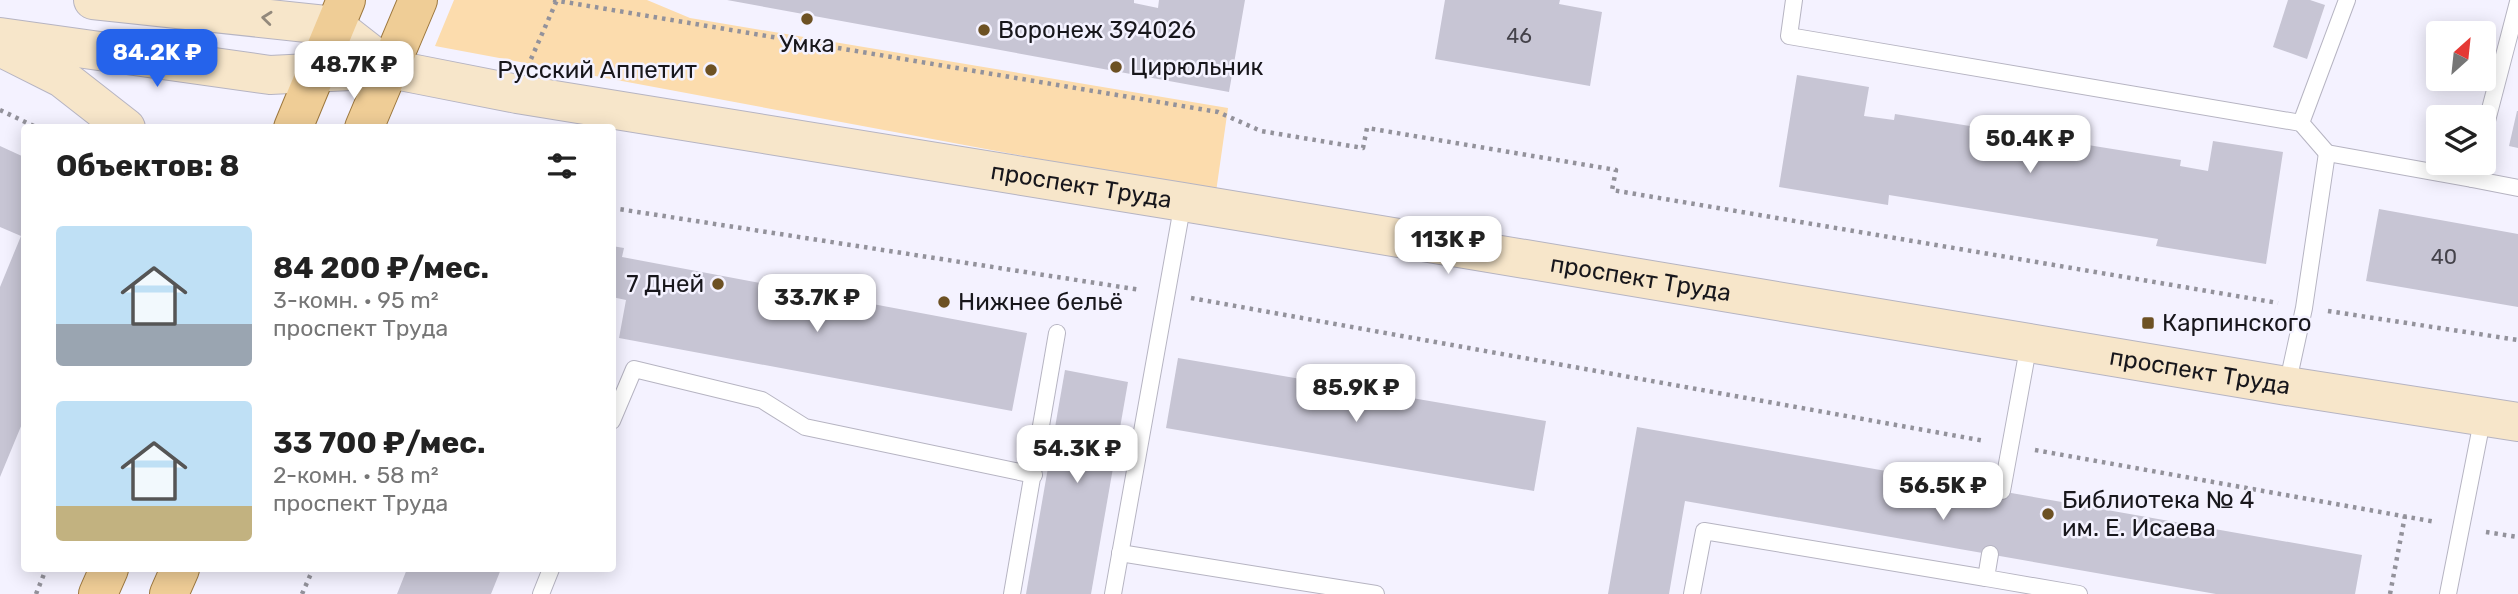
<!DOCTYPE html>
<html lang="ru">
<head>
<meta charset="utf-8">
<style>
	:root { --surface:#fff; --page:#f6f6f6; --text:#222; --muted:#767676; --accent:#2563eb }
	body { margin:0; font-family:Rubik,sans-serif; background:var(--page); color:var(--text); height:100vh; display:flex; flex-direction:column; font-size:26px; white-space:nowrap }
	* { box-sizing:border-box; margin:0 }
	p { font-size:23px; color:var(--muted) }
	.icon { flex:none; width:38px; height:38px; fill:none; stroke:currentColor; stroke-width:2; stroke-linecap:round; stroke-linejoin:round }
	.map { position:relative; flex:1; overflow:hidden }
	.sheet { position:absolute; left:21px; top:124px; width:595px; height:448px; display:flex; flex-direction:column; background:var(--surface); border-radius:7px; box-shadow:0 4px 18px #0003 }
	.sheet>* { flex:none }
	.needle { width:46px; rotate:27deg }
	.buttons { position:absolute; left:2426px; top:21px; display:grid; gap:14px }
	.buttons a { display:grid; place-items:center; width:70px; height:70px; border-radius:7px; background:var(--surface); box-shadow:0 4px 18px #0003; font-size:35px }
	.price { position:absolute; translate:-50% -60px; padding:0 16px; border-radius:14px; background:#fff; color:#222; font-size:23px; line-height:46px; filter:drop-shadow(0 2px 4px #0008) }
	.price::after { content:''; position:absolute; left:50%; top:42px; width:21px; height:16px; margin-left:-10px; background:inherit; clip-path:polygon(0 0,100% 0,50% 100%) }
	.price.active { background:var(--accent); color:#fff }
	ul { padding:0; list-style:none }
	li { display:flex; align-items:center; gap:21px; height:175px; padding:0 35px }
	li span { display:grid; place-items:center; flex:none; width:196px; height:140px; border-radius:7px; color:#555 }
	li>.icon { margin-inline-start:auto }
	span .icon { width:84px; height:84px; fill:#fffc; stroke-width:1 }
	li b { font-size:30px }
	h2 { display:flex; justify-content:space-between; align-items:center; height:84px; padding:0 35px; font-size:30px }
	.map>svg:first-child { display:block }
	.green { fill:#fcdcad }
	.building { fill:#c7c5d4 }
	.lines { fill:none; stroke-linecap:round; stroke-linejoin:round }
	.lane-casing { stroke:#b6b4c2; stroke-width:18 }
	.secondary-casing { stroke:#b6b4c2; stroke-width:40 }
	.primary-casing { stroke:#9d783e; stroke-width:40 }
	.path { stroke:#93929b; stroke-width:4.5; stroke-dasharray:3.5 5; stroke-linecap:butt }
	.lane { stroke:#fff; stroke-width:16 }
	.secondary { stroke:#f7e6ca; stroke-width:38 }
	.primary { stroke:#efcd96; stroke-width:38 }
	.oneway { stroke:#93897c }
	.poi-dot { fill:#6d5123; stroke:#f4f2ff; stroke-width:2.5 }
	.labels { text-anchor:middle; stroke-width:5; stroke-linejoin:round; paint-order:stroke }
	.number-label { font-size:21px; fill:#44424a }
	.poi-label { font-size:24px; fill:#18171c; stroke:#f4f2ff; text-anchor:start }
	.street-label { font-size:24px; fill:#18171c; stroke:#f4f2ff }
</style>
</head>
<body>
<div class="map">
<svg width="2518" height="594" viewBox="0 0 2518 594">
	<rect width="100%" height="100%" fill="#f4f2ff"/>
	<!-- green -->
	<path class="green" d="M454,0H647L690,18L1228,108L1216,192L435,46Z"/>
	<!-- building -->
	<g class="building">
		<path d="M727,0H1134V3L1158,8L1159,0H1245L1229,92Z"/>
		<path d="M1445,0H1560L1559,4L1602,12L1590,86L1435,59Z"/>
		<path d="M2288,0H2310L2325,5L2307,59L2273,47Z"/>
		<path d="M1797,75L1869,87L1864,116L1894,120L1895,114L2181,160L2180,166L2208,171L2213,141L2283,152L2266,264L2156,246L2158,239L1889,195L1888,205L1779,187Z"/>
		<path d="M2517,111H2518V148L2509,146Z"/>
		<path d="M0,146L24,157V419L0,477V287L21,236L0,227Z"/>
		<path d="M2379,209L2518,234V307L2366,281Z"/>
		<path d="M612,246L624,248L622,257L1027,333L1012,411L619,338L626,300L612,297Z"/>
		<path d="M1178,358L1546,421L1534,491L1166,428Z"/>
		<path d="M1065,370L1128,382L1091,594H1026Z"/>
		<path d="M1637,427L2362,555L2355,594H2216L1685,501L1669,594H1608Z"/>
		<path d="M407,569H501L491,594H397Z"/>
	</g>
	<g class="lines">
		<!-- lane casing -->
		<g class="lane-casing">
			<g id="lane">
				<path d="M1794,0L1789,36L2301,123"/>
				<path d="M2483,136L2518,2"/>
				<path d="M2327,153L2301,123L2347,0"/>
				<path d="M2476,163L2472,179L2518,188"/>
				<path d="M2287,386L2304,308L2327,153L2472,179"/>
				<path d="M612,421L634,369L762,400L805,427L1034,475"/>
				<path d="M2002,491L2029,343"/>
				<path d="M1120,553L1376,594"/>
				<path d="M1990,554L1986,578L2079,594"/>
				<path d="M541,594L551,569"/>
				<path d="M1012,594L1057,333"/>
				<path d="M1113,594L1183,202"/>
				<path d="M1692,594L1704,531L1986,578"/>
				<path d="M2448,594L2483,416"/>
			</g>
		</g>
		<!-- secondary casing -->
		<g class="secondary-casing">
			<g id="secondary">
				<path d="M93,0L335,26L390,69"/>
				<path id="s1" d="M0,37L270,75L390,69L517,94L1183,202L2287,386L2518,422"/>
				<path d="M2,48L62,78L126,128"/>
			</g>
		</g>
		<!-- primary casing -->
		<g class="primary-casing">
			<g id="primary">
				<path d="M293,128L346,0"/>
				<path d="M364,128L418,0"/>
				<path d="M98,594L109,569"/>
				<path d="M169,594L180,569"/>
			</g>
		</g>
		<!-- path -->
		<g class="path">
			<path d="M553,0L1218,112L1261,131L1363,148L1367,128L1616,170L1612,190L2278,303"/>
			<path d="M531,59L557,0"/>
			<path d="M0,110L38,128"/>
			<path d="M612,208L1141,290"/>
			<path d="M1191,298L1985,441"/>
			<path d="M2328,311L2518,340"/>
			<path d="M2035,450L2436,522"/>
			<path d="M2486,532L2518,537"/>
			<path d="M36,594L46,569"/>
			<path d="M302,594L313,569"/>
			<path d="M2390,594L2405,516"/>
		</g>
		<!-- lane -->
		<use href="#lane" class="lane"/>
		<!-- secondary -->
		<use href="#secondary" class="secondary"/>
		<!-- primary -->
		<use href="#primary" class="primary"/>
	</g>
	<!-- one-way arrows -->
	<defs><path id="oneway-chevron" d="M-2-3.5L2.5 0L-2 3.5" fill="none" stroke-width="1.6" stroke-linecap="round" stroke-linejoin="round" transform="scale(1.75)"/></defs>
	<use class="oneway" href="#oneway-chevron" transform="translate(267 18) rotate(-174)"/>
	<!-- markers -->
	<g class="poi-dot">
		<circle cx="807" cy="19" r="7"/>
		<circle cx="984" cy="30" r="7"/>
		<circle cx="1116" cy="67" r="7"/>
		<circle cx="711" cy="70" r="7"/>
		<circle cx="718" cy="284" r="7"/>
		<circle cx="944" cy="302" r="7"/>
		<rect x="2141" y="316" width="14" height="14" rx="3.5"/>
		<circle cx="2048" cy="514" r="7"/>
	</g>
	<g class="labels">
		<!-- number labels -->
		<g class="number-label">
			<text x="1519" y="43">46</text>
			<text x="2444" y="264">40</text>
		</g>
		<!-- poi labels -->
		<g class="poi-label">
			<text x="998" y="38">Воронеж 394026</text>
			<text x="807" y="52" text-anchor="middle">Умка</text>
			<text x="1130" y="75">Цирюльник</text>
			<text x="697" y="78" text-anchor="end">Русский Аппетит</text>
			<text x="704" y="292" text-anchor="end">7 Дней</text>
			<text x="958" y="310">Нижнее бельё</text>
			<text x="2162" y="331">Карпинского</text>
			<text x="2062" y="508">Библиотека № 4<tspan x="2062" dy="28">им. Е. Исаева</tspan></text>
		</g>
		<!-- street labels -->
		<g class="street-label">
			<text dy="8" stroke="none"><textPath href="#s1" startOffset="1094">проспект Труда</textPath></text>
			<text dy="8" stroke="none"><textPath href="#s1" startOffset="1661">проспект Труда</textPath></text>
			<text dy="8" stroke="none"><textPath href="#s1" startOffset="2228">проспект Труда</textPath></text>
		</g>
	</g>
</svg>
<div class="buttons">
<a><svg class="needle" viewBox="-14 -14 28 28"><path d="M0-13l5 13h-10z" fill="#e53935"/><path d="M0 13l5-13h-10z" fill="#767676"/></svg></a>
<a><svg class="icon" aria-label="layers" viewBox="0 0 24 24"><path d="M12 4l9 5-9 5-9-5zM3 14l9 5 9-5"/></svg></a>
</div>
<b class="price active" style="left:157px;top:89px">84.2K ₽</b>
<b class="price" style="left:354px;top:101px">48.7K ₽</b>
<b class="price" style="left:2030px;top:175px">50.4K ₽</b>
<b class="price" style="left:1448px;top:276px">113K ₽</b>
<b class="price" style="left:817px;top:334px">33.7K ₽</b>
<b class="price" style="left:1356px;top:424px">85.9K ₽</b>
<b class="price" style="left:1077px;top:485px">54.3K ₽</b>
<b class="price" style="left:1943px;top:522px">56.5K ₽</b>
<section class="sheet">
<h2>Объектов: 8<svg class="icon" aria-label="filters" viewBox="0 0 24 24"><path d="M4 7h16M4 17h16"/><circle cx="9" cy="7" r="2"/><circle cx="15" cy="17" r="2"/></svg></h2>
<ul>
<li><span style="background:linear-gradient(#bfe0f5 70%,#9aa5b1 0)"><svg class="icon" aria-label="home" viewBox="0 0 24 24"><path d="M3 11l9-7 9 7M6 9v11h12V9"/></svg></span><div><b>84 200 ₽/мес.</b><p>3-комн. · 95 m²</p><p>проспект Труда</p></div></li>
<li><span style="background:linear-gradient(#bfe0f5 75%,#c2b280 0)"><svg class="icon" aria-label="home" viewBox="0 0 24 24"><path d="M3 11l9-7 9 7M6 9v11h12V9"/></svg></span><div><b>33 700 ₽/мес.</b><p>2-комн. · 58 m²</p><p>проспект Труда</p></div></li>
</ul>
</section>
</div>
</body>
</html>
